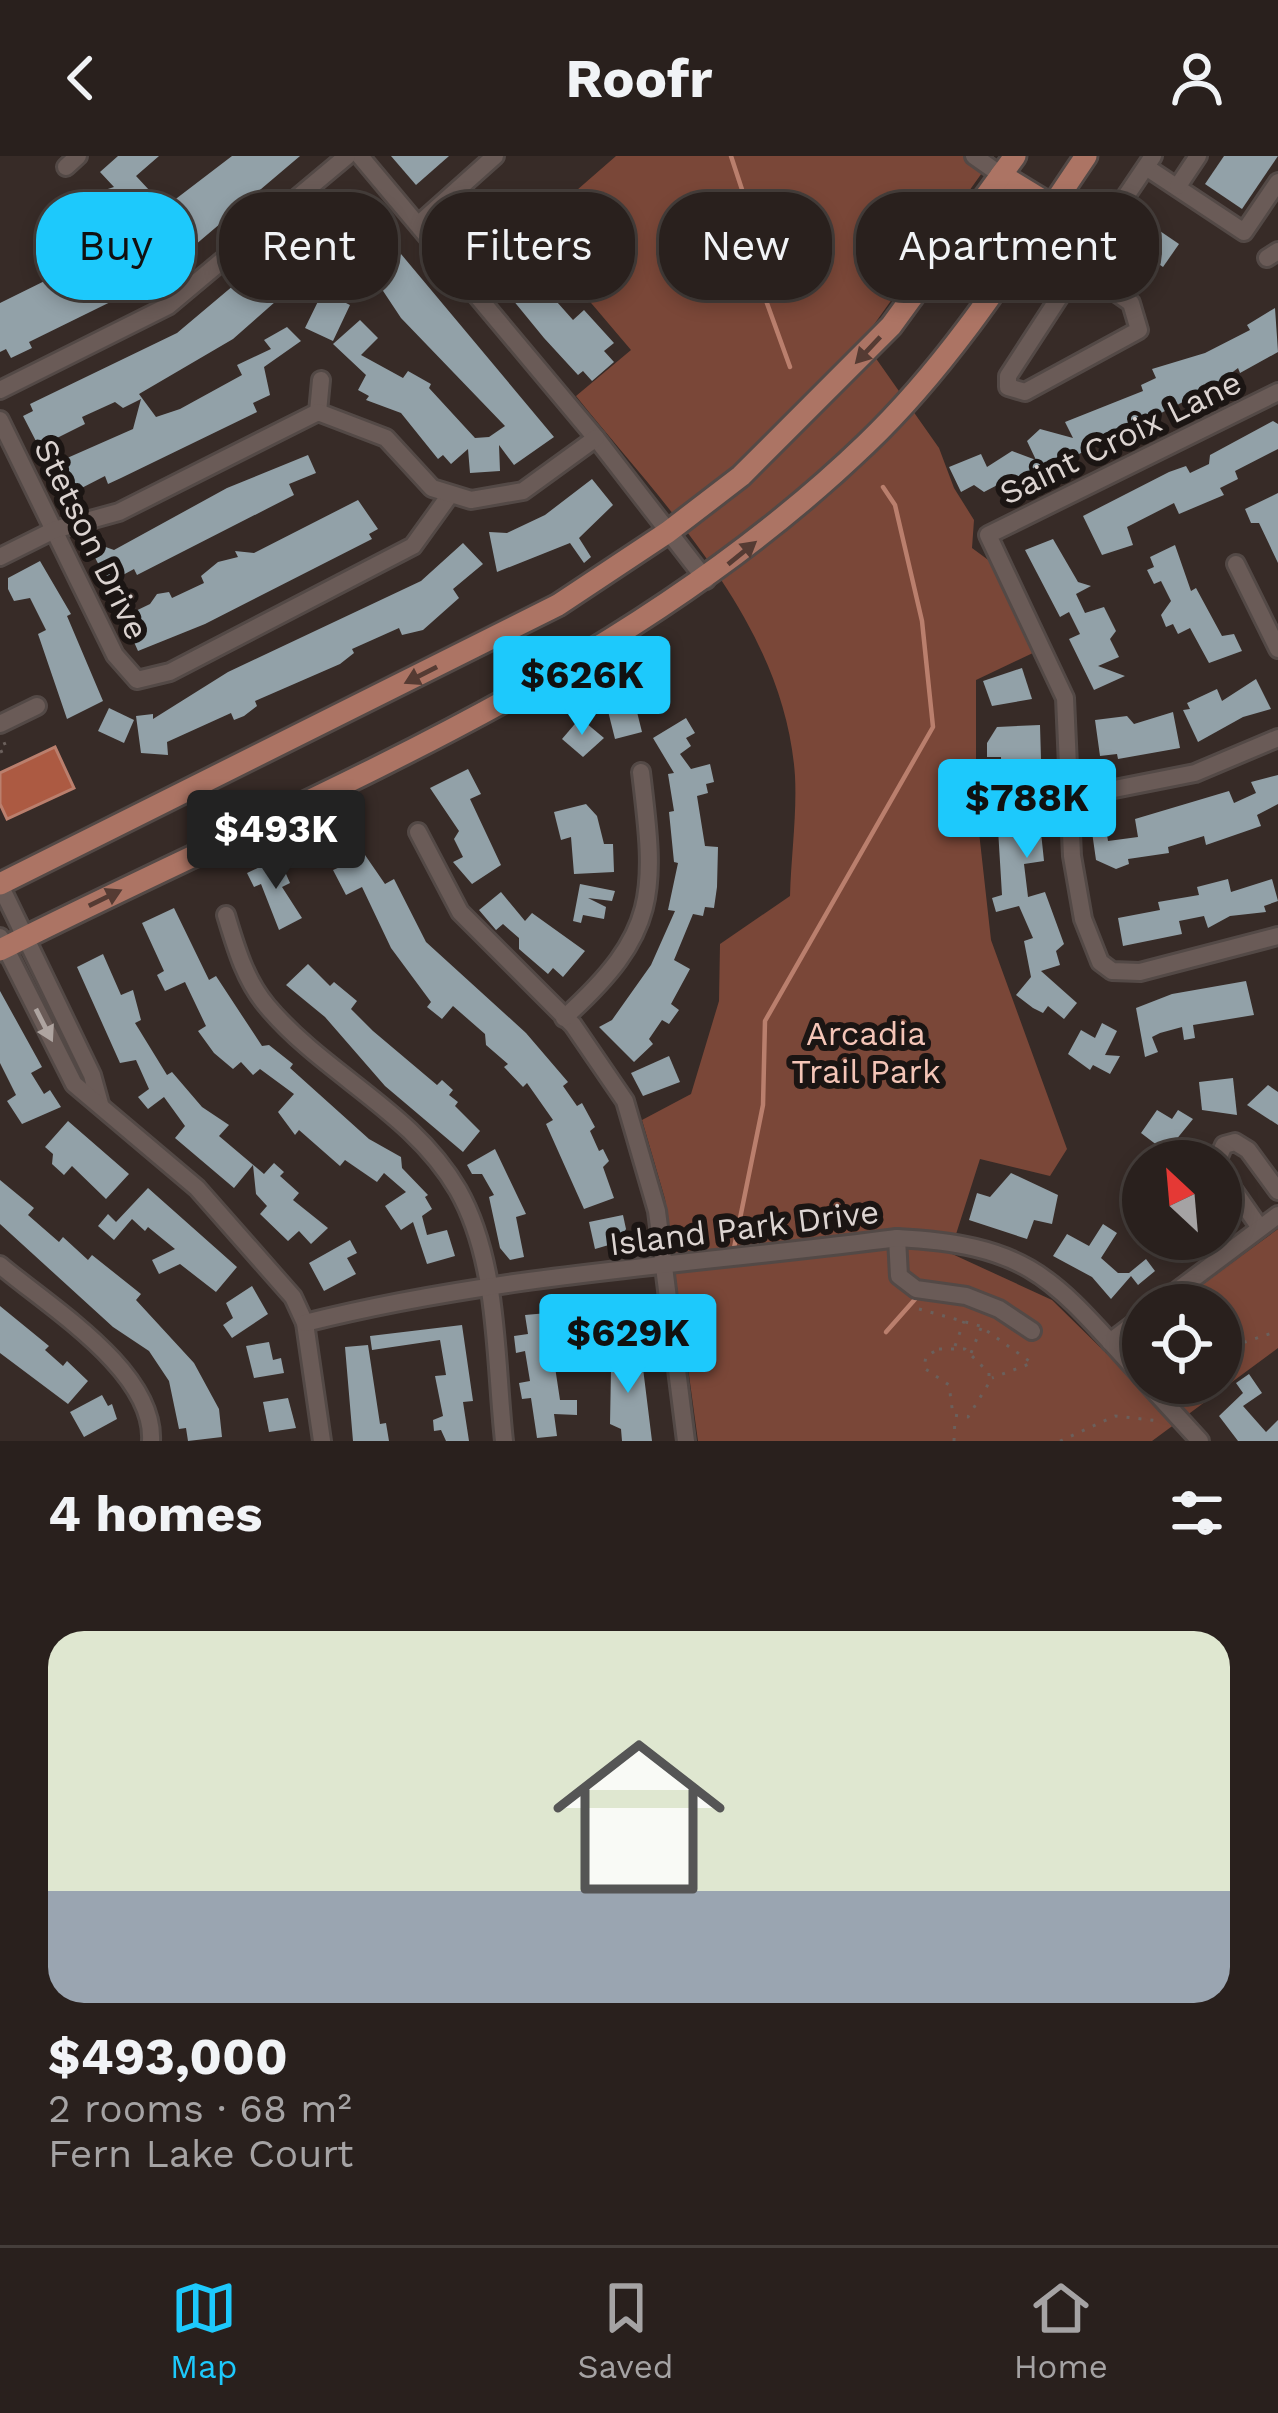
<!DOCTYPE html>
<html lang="en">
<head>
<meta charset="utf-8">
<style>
	:root { --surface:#29201d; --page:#352d2a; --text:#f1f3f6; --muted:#a5a3a4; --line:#453e3b; --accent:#1dc9fc }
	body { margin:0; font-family:"Work Sans",sans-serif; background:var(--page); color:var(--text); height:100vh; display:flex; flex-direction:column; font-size:45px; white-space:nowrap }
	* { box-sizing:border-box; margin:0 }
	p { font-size:39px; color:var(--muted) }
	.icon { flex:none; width:66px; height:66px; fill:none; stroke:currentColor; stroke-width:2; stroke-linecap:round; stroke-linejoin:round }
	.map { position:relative; height:1285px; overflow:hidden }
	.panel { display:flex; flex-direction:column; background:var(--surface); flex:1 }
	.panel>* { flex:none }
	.top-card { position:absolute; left:36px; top:36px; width:1206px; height:108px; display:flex; gap:24px }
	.needle { width:78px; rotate:334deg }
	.fabs { position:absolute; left:1122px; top:984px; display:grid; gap:24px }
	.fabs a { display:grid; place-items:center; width:120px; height:120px; border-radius:50%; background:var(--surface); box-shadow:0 6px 18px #0003,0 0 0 3px var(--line); font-size:60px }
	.price { position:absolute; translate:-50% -102px; padding:0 27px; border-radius:12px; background:var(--accent); color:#111; font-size:39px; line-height:78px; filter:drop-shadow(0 3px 6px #0008) }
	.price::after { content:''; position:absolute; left:50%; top:72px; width:36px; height:27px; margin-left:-18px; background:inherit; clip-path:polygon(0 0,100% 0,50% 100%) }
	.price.active { background:#222; color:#fff }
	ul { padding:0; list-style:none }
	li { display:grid; align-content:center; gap:24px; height:636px; padding:0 48px }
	li span { display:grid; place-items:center; height:372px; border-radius:36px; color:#555 }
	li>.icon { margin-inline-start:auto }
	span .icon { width:216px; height:216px; fill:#fffc; stroke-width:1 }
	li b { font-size:51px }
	h2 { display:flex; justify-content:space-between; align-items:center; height:144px; padding:0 48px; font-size:51px }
	.chip { padding:0 42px; border-radius:48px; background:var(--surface); box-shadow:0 6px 18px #0003,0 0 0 3px var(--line); font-size:42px; line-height:108px }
	.chip.active { background:var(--accent); color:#111 }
	header { display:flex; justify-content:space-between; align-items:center; height:156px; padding:0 48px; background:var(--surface); font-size:54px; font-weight:700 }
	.tabs { display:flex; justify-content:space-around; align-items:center; height:168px; border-top:3px solid var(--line); background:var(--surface); font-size:33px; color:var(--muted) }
	.tabs a { display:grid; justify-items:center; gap:6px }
	.tabs .active { color:var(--accent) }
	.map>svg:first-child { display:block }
	.green { fill:#7a4738 }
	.water { fill:#ac5a42; stroke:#ba7f6d; stroke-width:3 }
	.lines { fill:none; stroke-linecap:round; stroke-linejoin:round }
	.stream { stroke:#ba7f6d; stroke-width:4.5 }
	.building { fill:#92a1a8 }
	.minor-casing { stroke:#534946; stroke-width:22 }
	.major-casing { stroke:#534946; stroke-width:27 }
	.path { stroke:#6b605c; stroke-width:3; stroke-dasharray:3 9; stroke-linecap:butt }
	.minor { stroke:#6a5b57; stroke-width:16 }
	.major { stroke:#ac7464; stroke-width:21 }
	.oneway { fill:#553b33 }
	.oneway2 { fill:#aea4a0 }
	.labels { text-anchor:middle; stroke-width:12; stroke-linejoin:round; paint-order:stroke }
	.street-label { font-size:33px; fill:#dcd4d1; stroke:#1b1513 }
	.park-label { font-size:33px; fill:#f4c5b7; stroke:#1b1513 }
</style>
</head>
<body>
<header><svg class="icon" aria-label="back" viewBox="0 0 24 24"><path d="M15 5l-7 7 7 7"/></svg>Roofr<svg class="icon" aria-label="person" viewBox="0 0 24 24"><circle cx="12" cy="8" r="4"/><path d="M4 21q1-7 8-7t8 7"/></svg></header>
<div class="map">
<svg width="1278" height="1285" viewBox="0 0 1278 1285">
	<rect width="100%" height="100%" fill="#372b27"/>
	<!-- green -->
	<path class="green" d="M616,0H994L863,184L939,292L954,332L974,364L972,392L991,406L1035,496L976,524V649L991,784L1067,993L1050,1020L980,1003L950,1097L1052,1144L1107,1198L1143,1172V1227H1221V1149H1174L1278,1073V1192L1152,1285H698L665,1043L642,964L691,938L719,845L720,788L790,740C791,701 797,659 795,620C785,469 666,352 576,240L631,194L530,75Z"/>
	<!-- water -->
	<path class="water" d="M55,591L74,632L7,663L0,648V617Z"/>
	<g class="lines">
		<!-- stream -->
		<g class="stream">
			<path d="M731,0L752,64L755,114L790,211"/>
			<path d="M733,1097L763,949L765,865L933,571L922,465L895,349L883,331"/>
			<path d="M886,1176L917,1141"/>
		</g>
	</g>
	<!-- building -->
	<g class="building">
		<path d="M118,0H159L136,20L150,35L115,62L105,81L92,85L77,43L114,31L100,16Z"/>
		<path d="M232,0H300L168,112L145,124L147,128L29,186L32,192L11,202L6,193L0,196V147L77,109L82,119L117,102L112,92L124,86L130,98L146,91L171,67L160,55Z"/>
		<path d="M391,0H449L416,29Z"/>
		<path d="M1224,0H1278L1242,53L1205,28Z"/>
		<path d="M335,34L343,42L350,37L554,281L514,309L499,289L500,315L470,317L468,293L451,308L443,299L438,303L401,257L366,244L369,240L358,234L366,219L333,188L360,164L378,182L361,199L403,222L408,215L431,228L429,232L475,282L489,281L505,270L401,162L338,67L331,73L314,53Z"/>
		<path d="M489,41L500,55L485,68L508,96L520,86L553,134L549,137L573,164L584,154L614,187L604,195L614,206L592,225L583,215L578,219L544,182L453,71Z"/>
		<path d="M59,52L74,53L72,90L45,94L43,56L58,65Z"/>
		<path d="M1135,58L1179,88L1163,111L1120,81Z"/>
		<path d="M303,71L327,100L233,183L139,238L156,261L180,253L242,219L237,209L271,193L264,184L287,171L301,185L264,211L270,239L253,247L257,256L121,322L108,328L105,320L66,340L49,310L133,273L141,243L123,252L115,246L82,261L85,268L39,291L23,260L33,255L30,248L177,177Z"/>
		<path d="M327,127L344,136L340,144L350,149L333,185L305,172Z"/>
		<path d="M1275,152L1278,196L1240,217L1238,212L1217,228L1183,242L1185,245L1021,327L1010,330L1007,324L984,336L974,329L961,336L949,311L981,298L987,311L1012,295L1036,304L1027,285L1040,273L1073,282L1065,266L1143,235L1141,229L1156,222L1152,213L1205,197L1250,174L1247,169Z"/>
		<path d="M1273,265L1278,268V293L1235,315L1238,323L1220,332L1224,339L1179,358L1174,347L1127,371L1133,389L1102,399L1083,360L1169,316L1186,310L1190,317L1209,308L1210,299Z"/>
		<path d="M308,299L316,317L289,328L294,339L137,419L134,413L108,427L86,384L114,394L227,332Z"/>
		<path d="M592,323L613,349L579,382L591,401L584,407L570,387L497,416L489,376L507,377L545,359Z"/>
		<path d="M1278,337V407L1259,367H1251L1245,353Z"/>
		<path d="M358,344L378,373L369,378L372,383L205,468L138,495L123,461L150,448L157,438L169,436L172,442L204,427L201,420L218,406L238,401L235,395L254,397Z"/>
		<path d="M1053,383L1078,426L1091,430L1076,438L1085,457L1104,451L1116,475L1110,483L1119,501L1098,510L1125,520L1094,534L1069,483L1080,478L1069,456L1060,461L1025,394Z"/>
		<path d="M463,387L483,408L453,433L459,442L423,474L402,479L399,472L352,493L354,497L340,508L255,545L257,550L244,560L234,564L231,557L167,586L168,599L141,597L136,560L153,558V563L228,516L421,425Z"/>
		<path d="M1175,389L1191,435L1196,432L1222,480L1234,478L1242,495L1209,507L1190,472L1178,478L1173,468L1166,471L1161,459L1171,445L1161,425L1154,428L1147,414L1154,411L1150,401Z"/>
		<path d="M40,405L71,458L67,460L103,545L67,563L38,478L46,474L30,442L14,445L8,433V422Z"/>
		<path d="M1022,512L1032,543L992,550L983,525Z"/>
		<path d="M1256,523L1271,553L1243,561L1198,586L1183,554L1190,553L1187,547L1217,533L1222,545Z"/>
		<path d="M632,536L642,576L615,583L605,543Z"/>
		<path d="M109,552L134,564L124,587L98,575Z"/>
		<path d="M1173,556L1180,592L1118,603L1117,598L1100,600L1095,564L1127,560L1134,568Z"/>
		<path d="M580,562L604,582L583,601L562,583Z"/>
		<path d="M686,562L695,577L686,582L691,590L680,598L691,613L710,608L714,626L706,628L708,637L697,640L705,690L718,691L717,731L714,752L705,751L703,760L693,758L674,804L690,813L671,848L679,854L669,868L662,864L649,883L653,888L634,906L599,871L612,864L651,809L675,755L668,754L678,707L674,706L669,656L674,655L668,618L674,617L653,582Z"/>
		<path d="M1040,569L1042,638H1037L1044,705L1024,708L1028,741L1045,736L1064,788L1056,795L1060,809L1041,815L1077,847L1064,863L1048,850L1043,857L1033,852L1016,839L1031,821L1024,785L1033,782L1019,750L996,756L992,742L1002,739L998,673H991V659H998V651H1024L1002,632L1001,601H987V587L997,571Z"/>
		<path d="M468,613L481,638L470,643L501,709L472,728L453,706L463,701L454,683L459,675L430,632Z"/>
		<path d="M1278,619V648L1257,659L1261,670L1206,689L1204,680L1168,691L1169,697L1128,703L1129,708L1116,713L1096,704L1091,669L1105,667L1108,685L1138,681L1135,663L1229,635L1234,647L1256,637L1251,626Z"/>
		<path d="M586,648L597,660L604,688H613L614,716L574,718L571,681L561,684L554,656Z"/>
		<path d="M355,665L365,699L385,728L394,723L426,786L526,877L568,926L563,930L577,950L582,947L595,971L590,975L599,995L603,993L609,1005L603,1011L614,1042L584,1053L546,968L553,964L527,927L523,931L504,911L508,908L486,889L485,878L453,850L442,863L427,851L431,846L391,792L362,731L346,739L333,714L340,711L328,678Z"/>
		<path d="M279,702L290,727L282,731L302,762L279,774L261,728L254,731L247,717Z"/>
		<path d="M1228,723L1231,736L1272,723L1278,745L1264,750L1266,756L1230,760L1208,772L1204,760L1179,765L1182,778L1123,790L1118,762L1160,754L1158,746L1199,739L1197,731Z"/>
		<path d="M580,728L615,735L612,745L588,742L606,751L604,763L583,759L581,767L573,765Z"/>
		<path d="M501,736L525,765L532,757L585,795L563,821L553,812L548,818L519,793V782L503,768L496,774L479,754Z"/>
		<path d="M174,752L209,824L216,820L262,890L269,889L293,908L290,912L369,983L401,1001L402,1012L428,1039L425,1041L432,1053L422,1060L427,1079L447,1074L455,1100L427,1108L413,1066L401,1074L385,1050L406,1036L384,1017L377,1026L345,1004L340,1010L299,974L295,979L278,956L294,938L260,913L253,919L241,906L233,913L214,897L198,875L206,870L185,826L165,835L157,819L164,815L142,767Z"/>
		<path d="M103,798L121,839L133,834L141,864L135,867L167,919L172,916L202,951L229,969L219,980L264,1018L274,1007L284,1016L280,1020L299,1037L293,1044L328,1072L311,1088L299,1075L288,1085L260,1058L267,1050L256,1038L253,1009L234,1032L175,982L185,970L164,941L148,953L138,941L149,933L136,904L120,907L77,811Z"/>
		<path d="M308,808L330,830L334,826L357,845L351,853L373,875L437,929L442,924L453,934L449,939L458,946L455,950L480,975L463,996L385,930L325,861L286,829Z"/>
		<path d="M1246,825L1254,859L1193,869L1195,882L1184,884L1182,871L1160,877L1152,881L1158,896L1145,901L1136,852L1172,838Z"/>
		<path d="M0,835L42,911L31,917L44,938L50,934L61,951L22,968L7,945L16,939L0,907Z"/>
		<path d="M1102,867L1117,875L1105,899L1120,900L1110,918L1093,909L1090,914L1068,898L1081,874L1095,882Z"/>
		<path d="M669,900L680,926L643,940L631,917Z"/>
		<path d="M1233,922L1237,959L1202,954L1199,926Z"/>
		<path d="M1268,929L1278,936V969L1247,949Z"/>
		<path d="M1157,954L1172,963L1178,954L1193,963L1166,996L1141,977Z"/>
		<path d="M68,965L129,1018L106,1043L72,1010L64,1019L52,1008L53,998L45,991Z"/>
		<path d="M495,993L526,1058L516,1061L524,1101L510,1104L500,1092L489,1041L494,1039L482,1018H472L467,1009Z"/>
		<path d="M1011,1017L1058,1039L1052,1068L1034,1064L1027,1083L969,1064L977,1037L990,1041Z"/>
		<path d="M0,1024L34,1052L28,1059L59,1086L63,1081L88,1104L92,1099L141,1138L136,1144L194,1207L219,1253L222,1281L188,1285L186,1272L179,1273L169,1225L149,1195L113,1171L0,1068Z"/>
		<path d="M148,1032L237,1111L216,1136L180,1108L159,1118L152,1104L175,1093L148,1071L145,1075L132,1063L114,1084L98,1070L108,1058L116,1066Z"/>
		<path d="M623,1059L626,1073L619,1086L595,1093L589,1066Z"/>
		<path d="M1103,1068L1117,1077L1101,1102L1118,1117H1129L1146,1103L1155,1115L1138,1129L1131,1120L1111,1143L1092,1121L1053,1100L1067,1078L1089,1090Z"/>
		<path d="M350,1084L357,1097L347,1102L356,1118L324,1135L309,1107Z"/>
		<path d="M252,1130L268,1158L232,1182L223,1169L233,1162L226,1147Z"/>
		<path d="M636,1143L640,1173L589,1185V1163H611L609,1148Z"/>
		<path d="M0,1150L49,1190L45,1194L63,1210L67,1205L88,1225L68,1248L0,1197Z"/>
		<path d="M559,1156L563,1210L555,1211L560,1244H577V1259L554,1258L557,1280L537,1282L531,1242L522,1243L519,1227L530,1225L525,1195L516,1197L514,1180L528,1178L525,1159Z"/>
		<path d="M462,1169L473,1245L463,1246L469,1285H446L441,1274L434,1275L433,1264L443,1260L435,1220L446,1219L440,1184L372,1194L370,1180Z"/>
		<path d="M269,1186L273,1204L281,1202L284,1217L254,1222L246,1190Z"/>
		<path d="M368,1189L380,1268L386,1267L389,1285H353L345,1191Z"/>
		<path d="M641,1196L652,1285H622L621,1273L610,1268L611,1215L598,1216L596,1202Z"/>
		<path d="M1249,1218L1262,1237L1243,1250L1266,1276L1278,1264V1285H1238L1219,1260L1243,1237L1236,1227Z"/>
		<path d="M102,1239L108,1250L112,1248L117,1263L84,1281L70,1256Z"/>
		<path d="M288,1242L296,1272L269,1276L263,1246Z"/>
	</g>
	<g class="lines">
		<!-- minor casing -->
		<g class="minor-casing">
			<g id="minor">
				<path d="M360,0L596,282L706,424"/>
				<path d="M974,0L1001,19"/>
				<path d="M66,11L78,0"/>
				<path d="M1146,11L1244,76L1278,26"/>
				<path d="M1178,30L1198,0"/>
				<path d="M1052,50L1099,80L1153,0"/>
				<path d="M419,68L495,0"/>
				<path d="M1267,102L1278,95"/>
				<path d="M1081,112L1131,147L1139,174L1025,236L1008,231V220L1099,80"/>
				<path d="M0,234L168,150L347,0"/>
				<path d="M1278,236L988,379L1065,542L1072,700L1083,763L1100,806L1112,815L1140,816L1278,780"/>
				<path d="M318,256L321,224"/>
				<path d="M0,264L115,499L137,524L170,516L413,390L449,340"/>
				<path d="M0,401L54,374L119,356L318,256L386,282L432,332L471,344L523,335L596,282"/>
				<path d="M1236,408L1278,493"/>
				<path d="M0,568L37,550"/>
				<path d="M1069,642L1195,617L1278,582"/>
				<path d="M418,676L460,756L573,869L625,945L657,1055L686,1285"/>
				<path d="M0,729L92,919L100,948"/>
				<path d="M226,759C236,792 245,824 267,850C325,919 412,955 458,1034C499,1106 495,1204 504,1285"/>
				<path d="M0,781L74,928L197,1032L293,1141L305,1167L322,1285"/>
				<path d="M564,862C659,776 656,738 641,616"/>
				<path d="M1217,1005L1224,989L1235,986L1248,994L1278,1035"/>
				<path d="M1221,1016L1260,1072"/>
				<path d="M897,1082L899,1120L916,1133L966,1140L999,1153L1032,1175"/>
				<path d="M0,1109C48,1150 155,1215 151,1285"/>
				<path d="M1158,1149L1278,1059"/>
				<path d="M305,1167C498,1118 700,1108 897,1082C1035,1089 1055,1126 1143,1222"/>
				<path d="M1110,1186L1143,1161"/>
				<path d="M1147,1227L1200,1285"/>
			</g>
		</g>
		<!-- major casing -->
		<g class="major-casing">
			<g id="major">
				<path d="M1001,19L1052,50"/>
				<path d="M0,728L558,449L668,376L741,320L891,170L1015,0"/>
				<path d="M0,794C298,643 622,523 866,288C954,204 1018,100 1086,0"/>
			</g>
		</g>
		<!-- path -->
		<g class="path">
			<path d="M0,596L7,593L3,584"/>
			<path d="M919,1153L980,1170L1032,1207L992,1222"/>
			<path d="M1135,1183L1143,1191"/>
			<path d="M955,1190L964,1165"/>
			<path d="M939,1193H965L989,1217V1227L968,1261L953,1259L949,1229L924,1212L926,1200Z"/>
			<path d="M1221,1194L1278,1175"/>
			<path d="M971,1197L981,1172"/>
			<path d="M954,1285L955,1262"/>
			<path d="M1060,1285L1115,1260L1160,1265"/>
		</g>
		<!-- minor -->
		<use href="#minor" class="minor"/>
		<!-- major -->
		<use href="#major" class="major"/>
	</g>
	<!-- one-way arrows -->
	<defs><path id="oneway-solid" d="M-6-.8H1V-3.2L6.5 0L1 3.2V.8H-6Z" transform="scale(3)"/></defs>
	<g class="oneway">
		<use href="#oneway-solid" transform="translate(868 194) rotate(133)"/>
		<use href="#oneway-solid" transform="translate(742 397) rotate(-39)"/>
		<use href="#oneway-solid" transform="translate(421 519) rotate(153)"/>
		<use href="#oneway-solid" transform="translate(105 742) rotate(-26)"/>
	</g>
	<use class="oneway2" href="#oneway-solid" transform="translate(44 869) rotate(63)"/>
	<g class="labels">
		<!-- street labels -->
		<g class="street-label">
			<text transform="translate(1120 281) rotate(-26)" y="12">Saint Croix Lane</text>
			<text transform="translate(92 383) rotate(64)" y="12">Stetson Drive</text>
			<text transform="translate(744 1071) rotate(-7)" y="12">Island Park Drive</text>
		</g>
		<!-- park labels -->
		<g class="park-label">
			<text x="866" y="889">Arcadia<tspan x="866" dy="38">Trail Park</tspan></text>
		</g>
	</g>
</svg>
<div class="fabs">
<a><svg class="needle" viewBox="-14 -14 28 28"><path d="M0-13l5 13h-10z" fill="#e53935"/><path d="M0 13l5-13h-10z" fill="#a5a3a4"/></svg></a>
<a><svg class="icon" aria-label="locate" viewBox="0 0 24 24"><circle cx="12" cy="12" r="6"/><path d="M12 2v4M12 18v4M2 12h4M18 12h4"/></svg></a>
</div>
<b class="price" style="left:582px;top:582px">$626K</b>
<b class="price" style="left:1027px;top:705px">$788K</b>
<b class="price active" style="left:276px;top:736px">$493K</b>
<b class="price" style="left:628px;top:1240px">$629K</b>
<div class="top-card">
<a class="chip active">Buy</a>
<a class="chip">Rent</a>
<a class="chip">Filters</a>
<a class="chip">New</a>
<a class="chip">Apartment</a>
</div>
</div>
<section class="panel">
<h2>4 homes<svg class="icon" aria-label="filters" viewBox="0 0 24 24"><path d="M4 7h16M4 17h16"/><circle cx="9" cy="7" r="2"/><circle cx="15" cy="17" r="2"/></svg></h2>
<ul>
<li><span style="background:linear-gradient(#dfe7d0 70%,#9aa5b1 0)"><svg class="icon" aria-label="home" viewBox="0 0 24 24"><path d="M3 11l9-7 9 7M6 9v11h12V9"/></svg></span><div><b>$493,000</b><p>2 rooms · 68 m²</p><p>Fern Lake Court</p></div></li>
</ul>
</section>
<nav class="tabs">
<a class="active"><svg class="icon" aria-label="map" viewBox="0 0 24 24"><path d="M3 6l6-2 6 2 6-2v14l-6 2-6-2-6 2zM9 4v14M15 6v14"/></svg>Map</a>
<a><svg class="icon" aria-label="saved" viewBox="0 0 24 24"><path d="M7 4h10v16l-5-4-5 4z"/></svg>Saved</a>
<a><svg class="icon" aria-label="home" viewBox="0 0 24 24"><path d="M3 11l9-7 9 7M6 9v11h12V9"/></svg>Home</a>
</nav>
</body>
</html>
